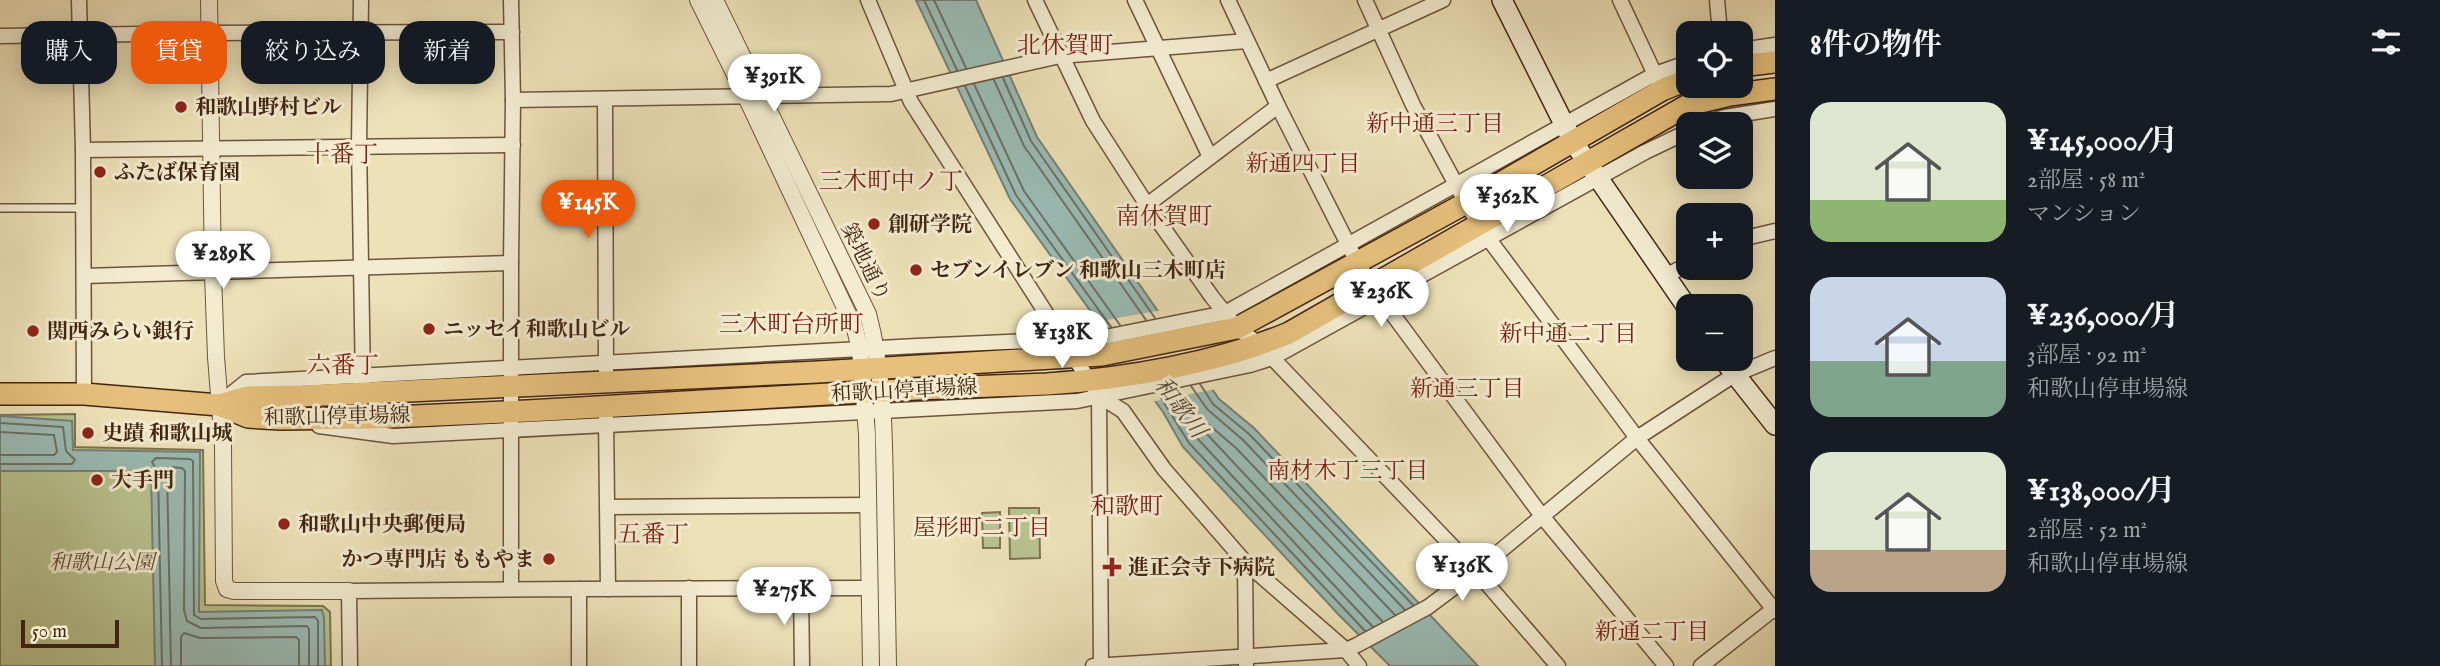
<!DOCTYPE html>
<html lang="ja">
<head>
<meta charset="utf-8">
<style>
	:root { --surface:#171b24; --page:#20242c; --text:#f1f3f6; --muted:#9ea1a6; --accent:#ea580c }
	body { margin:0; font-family:"IM FELL English","Noto Serif JP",serif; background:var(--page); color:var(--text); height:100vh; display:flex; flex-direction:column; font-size:26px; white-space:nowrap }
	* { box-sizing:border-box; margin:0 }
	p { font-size:23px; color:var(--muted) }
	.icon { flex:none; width:38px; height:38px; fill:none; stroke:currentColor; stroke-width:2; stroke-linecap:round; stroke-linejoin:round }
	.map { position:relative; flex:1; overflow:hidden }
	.panel { display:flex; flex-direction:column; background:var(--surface); width:665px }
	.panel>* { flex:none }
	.banner { position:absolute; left:21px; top:21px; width:665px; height:63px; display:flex; gap:14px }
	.controls { position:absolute; left:1676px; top:21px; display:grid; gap:14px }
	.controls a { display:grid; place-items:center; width:77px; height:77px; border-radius:14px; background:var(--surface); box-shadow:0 4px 18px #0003; font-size:35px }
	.scale { position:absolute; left:21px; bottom:18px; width:98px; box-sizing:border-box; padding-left:7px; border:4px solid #432513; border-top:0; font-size:19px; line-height:24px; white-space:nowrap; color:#432513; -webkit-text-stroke:5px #f3ecd1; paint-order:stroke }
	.price { position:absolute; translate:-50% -60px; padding:0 16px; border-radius:24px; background:#fff; color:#222; font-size:23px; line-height:46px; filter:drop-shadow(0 2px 4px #0008) }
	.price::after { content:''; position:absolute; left:50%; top:42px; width:21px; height:16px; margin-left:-10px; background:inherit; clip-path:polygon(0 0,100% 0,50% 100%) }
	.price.current { background:var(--accent); color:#fff }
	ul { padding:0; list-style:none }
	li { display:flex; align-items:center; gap:21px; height:175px; padding:0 35px }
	li span { display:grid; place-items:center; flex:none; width:196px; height:140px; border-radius:21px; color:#555 }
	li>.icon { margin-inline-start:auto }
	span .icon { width:84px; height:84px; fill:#fffc; stroke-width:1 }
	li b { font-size:30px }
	h2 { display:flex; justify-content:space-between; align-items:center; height:84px; padding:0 35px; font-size:30px }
	.chip { padding:0 24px; border-radius:21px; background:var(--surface); box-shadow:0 4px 18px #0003; font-size:24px; line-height:63px }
	.chip.current { background:var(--accent); color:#fff }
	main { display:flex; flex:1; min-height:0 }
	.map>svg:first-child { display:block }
	.green { fill:#b8c38f; stroke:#7e7451; stroke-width:2 }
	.water { fill:#9abcb6; stroke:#778075; stroke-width:2 }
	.pier { fill:#ede1b8 }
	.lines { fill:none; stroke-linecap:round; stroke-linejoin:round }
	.shore { stroke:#6e7064; stroke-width:2 }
	.service-casing { stroke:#6e543c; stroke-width:10 }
	.minor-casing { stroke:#6e543c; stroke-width:17 }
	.tertiary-casing { stroke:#6e543c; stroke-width:18 }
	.secondary-casing { stroke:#432513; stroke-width:22 }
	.primary-casing { stroke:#432513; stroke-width:24 }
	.service { stroke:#f3ecd1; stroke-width:7 }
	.minor { stroke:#f3ecd1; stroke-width:14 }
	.tertiary { stroke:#f3ecd1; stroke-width:16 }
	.secondary { stroke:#f3ecd1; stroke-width:19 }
	.primary { stroke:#e6c07c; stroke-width:21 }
	.poi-dot { fill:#8f2418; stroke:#f3ecd1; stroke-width:2.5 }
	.labels { text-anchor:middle; stroke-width:6; stroke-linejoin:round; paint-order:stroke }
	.poi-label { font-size:21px; font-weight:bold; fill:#432513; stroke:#f3ecd1; text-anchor:start }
	.street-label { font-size:21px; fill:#432513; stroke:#f3ecd1 }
	.park-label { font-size:21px; font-style:italic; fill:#604c32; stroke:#f3ecd1 }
	.neighbourhood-label { font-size:23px; fill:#7a1f14; stroke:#f3ecd1 }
	.water-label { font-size:23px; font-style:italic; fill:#594b3c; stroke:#f3ecd1 }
	.quarter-label { font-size:24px; fill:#7a1f14; stroke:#f3ecd1 }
</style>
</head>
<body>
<main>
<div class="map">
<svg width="1775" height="666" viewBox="0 0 1775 666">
	<rect width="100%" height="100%" fill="#ede1b8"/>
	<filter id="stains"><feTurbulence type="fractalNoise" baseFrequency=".00286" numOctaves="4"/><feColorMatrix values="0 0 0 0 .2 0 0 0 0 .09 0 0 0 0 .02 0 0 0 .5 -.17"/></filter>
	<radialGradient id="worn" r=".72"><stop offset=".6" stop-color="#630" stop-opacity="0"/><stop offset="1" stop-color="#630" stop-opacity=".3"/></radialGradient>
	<!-- green -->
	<g class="green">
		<path d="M75,414V447L203,450L205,605L323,606L330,612L331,666H0V415Z"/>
		<path d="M1009,508H1039L1040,558L1010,559Z"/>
		<path d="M1000,512V548H983L982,513Z"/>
	</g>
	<!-- water -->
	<g class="water">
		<path d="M916,0H976L1037,137L1219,399L1254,428L1478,666H1390L1339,615L1183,447L1163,412L1010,199Z"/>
		<path d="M0,416L72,421L73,450L200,452L199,612L322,610L324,618L325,666H155L151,471H0Z"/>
	</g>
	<!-- pier -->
	<path class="pier" d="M1163,310L1216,389L1151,402L1095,322Z"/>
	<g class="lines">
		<!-- shore -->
		<g class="shore">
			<path d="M924,0L957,70"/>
			<path d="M934,0L966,68"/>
			<path d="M1003,78L1031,141L1155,318"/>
			<path d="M994,80L1024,146L1146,320"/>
			<path d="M974,84L1024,191L1120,325"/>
			<path d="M965,86L1016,195L1111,327"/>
			<path d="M1200,384L1213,404L1249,434L1413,605"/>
			<path d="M1191,386L1207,409L1243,440L1405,610"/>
			<path d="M1168,391L1196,437L1373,627"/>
			<path d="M1158,393L1189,443L1365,631"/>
			<path d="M0,423L63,427L66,451L75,460L72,464H0"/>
			<path d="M0,432L54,435L57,452L54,455H0"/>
			<path d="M1382,621L1204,431L1203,424H1208L1236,448L1395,615"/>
			<path d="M162,666L158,472L152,462L156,458L190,459L193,461L194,615L201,619L315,617L318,621V666"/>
			<path d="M171,666L167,471L171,467L182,468L185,471L184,610L187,621L201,628L307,626L309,629V666"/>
			<path d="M181,666V637L184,633L200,638L296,637L299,640V666"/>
		</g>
		<!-- service casing -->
		<g class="service-casing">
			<path id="service" d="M0,208H83"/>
		</g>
		<!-- minor casing -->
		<g class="minor-casing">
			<g id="minor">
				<path d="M79,0L83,150L84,394"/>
				<path d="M361,0L359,145L363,384"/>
				<path d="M868,0L911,102L1099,396L1123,411L1164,469L1245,562L1346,650L1359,666"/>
				<path d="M1035,0L1093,121L1147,205L1212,297L1237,328L1260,345L1476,571L1558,666"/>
				<path d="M1135,0L1210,157"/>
				<path d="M1228,0L1278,106L1357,262L1371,285L1542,516L1666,666"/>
				<path d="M1365,0L1413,105L1466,203L1488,238L1637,438L1775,611"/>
				<path d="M1620,0L1658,81"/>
				<path d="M1717,0L1720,33"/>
				<path d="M0,36L209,33L512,32"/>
				<path d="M1741,50L1775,45"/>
				<path d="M1266,81L1443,0"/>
				<path d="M605,99L606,371"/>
				<path d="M513,100L891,94L1060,56L1247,41"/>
				<path d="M1702,124L1725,117L1775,109"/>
				<path d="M83,150L513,145"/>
				<path d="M1147,205L1278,106"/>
				<path d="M1741,239L1775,231"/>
				<path d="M84,276L511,263"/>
				<path d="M1665,276L1689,264"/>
				<path d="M1099,396L1101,666"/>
				<path d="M225,399L246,382L917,346L1100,338L1225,313L1655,74L1689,62"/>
				<path d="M606,418L608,589"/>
				<path d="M319,426L393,436L1077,401L1250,365L1272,358L1645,152L1689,131"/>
				<path d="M608,507L869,505"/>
				<path d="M1245,562L1246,665"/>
				<path d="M689,588V666"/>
				<path d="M801,588L802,666"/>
				<path d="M511,589V263L513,100L511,0"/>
				<path d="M579,589L870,588"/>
				<path d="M350,666L349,591L579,589V666"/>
				<path d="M1093,666L1346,650L1357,645L1428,607L1476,571L1637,438L1734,375L1775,358"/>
				<path d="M1701,666L1775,608"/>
			</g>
		</g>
		<!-- tertiary casing -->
		<g class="tertiary-casing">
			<g id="tertiary">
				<path d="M209,0L213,274L216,357L223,445L224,581L227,589L234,591H349"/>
				<path d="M698,0L746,97L855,329L860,349L867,434L871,666"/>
				<path d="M715,0L868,314C884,373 884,434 885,494C886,552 887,609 888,666"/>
			</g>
		</g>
		<!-- secondary casing -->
		<g class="secondary-casing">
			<g id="secondary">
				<path d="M1502,0L1572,140L1689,310"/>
				<path d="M1723,359L1775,425"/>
			</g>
		</g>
		<!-- primary casing -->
		<g class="primary-casing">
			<g id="primary">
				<path d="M1741,66L1775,62"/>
				<path d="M0,394H84L219,405L248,417L280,419L370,418L527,411L917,389L1047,384C1125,379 1217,363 1289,333L1688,105L1730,95L1775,89"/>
				<path d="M219,405L247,397L303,396L818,372L1102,355L1237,328L1466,203L1662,90L1689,79"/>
			</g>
		</g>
		<!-- service -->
		<use href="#service" class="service"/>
		<!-- minor -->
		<use href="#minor" class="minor"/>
		<!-- tertiary -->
		<use href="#tertiary" class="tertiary"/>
		<!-- secondary -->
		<use href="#secondary" class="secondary"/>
		<!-- primary -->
		<use href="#primary" class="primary"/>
	</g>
	<!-- markers -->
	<g class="poi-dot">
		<circle cx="181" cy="107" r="7"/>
		<circle cx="100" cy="172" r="7"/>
		<circle cx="874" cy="224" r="7"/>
		<circle cx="916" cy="270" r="7"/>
		<circle cx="429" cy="329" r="7"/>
		<circle cx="33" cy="331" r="7"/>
		<circle cx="88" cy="433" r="7"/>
		<circle cx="97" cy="480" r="7"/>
		<circle cx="284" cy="524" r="7"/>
		<circle cx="549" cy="559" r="7"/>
		<path d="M1108.5 556.5h7v7h7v7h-7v7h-7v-7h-7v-7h7z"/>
	</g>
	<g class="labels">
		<!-- poi labels -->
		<g class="poi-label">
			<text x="195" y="114">和歌山野村ビル</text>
			<text x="114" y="179">ふたば保育園</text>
			<text x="888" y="231">創研学院</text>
			<text x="930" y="277">セブンイレブン 和歌山三木町店</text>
			<text x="443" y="336">ニッセイ和歌山ビル</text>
			<text x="47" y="338">関西みらい銀行</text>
			<text x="102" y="440">史蹟 和歌山城</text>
			<text x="111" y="487">大手門</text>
			<text x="298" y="531">和歌山中央郵便局</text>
			<text x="535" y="566" text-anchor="end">かつ専門店 ももやま</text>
			<text x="1128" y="574">進正会寺下病院</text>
		</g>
		<!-- street labels -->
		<g class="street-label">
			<text transform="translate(866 262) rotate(64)" y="7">築地通り</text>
			<text transform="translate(904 390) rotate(-3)" y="7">和歌山停車場線</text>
			<text transform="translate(337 416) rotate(-1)" y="7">和歌山停車場線</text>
		</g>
		<!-- park labels -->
		<g class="park-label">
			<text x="102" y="569">和歌山公園</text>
		</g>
		<!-- neighbourhood labels -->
		<g class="neighbourhood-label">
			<text x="1435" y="131">新中通三丁目</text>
			<text x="1303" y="171">新通四丁目</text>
			<text x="1568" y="341">新中通二丁目</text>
			<text x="1467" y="396">新通三丁目</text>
			<text x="1348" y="478">南材木丁三丁目</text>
			<text x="982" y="535">屋形町二丁目</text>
			<text x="1652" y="639">新通二丁目</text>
		</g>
		<!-- water labels -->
		<g class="water-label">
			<text transform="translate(1181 407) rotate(53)" y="8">和歌川</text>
		</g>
		<!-- quarter labels -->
		<g class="quarter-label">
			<text x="1065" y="53">北休賀町</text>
			<text x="342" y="162">十番丁</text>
			<text x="891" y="189">三木町中ノ丁</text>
			<text x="1164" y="224">南休賀町</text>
			<text x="791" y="332">三木町台所町</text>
			<text x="343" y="373">六番丁</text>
			<text x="1127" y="514">和歌町</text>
			<text x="653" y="542">五番丁</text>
		</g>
	</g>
	<rect width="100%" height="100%" filter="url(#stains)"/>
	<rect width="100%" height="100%" fill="url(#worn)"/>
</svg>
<div class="controls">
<a><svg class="icon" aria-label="locate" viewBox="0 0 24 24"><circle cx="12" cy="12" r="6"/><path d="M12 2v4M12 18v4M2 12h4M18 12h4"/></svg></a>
<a><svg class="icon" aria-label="layers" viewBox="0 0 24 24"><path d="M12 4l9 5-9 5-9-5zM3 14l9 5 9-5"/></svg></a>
<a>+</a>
<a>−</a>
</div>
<div class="scale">50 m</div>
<b class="price" style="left:774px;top:114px">¥391K</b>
<b class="price" style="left:1507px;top:234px">¥362K</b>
<b class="price current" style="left:588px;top:240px">¥145K</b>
<b class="price" style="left:223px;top:291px">¥289K</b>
<b class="price" style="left:1381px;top:329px">¥236K</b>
<b class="price" style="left:1062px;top:370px">¥138K</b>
<b class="price" style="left:1462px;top:603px">¥136K</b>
<b class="price" style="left:784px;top:627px">¥275K</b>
<div class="banner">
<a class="chip">購入</a>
<a class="chip current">賃貸</a>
<a class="chip">絞り込み</a>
<a class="chip">新着</a>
</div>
</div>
<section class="panel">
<h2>8件の物件<svg class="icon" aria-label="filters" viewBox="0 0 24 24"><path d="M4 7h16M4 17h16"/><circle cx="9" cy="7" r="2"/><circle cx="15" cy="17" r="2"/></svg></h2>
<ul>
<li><span style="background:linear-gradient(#dfe7d0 70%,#8fb573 0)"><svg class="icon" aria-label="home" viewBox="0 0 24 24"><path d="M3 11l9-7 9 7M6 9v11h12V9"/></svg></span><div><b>¥145,000/月</b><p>2部屋 · 58 m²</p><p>マンション</p></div></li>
<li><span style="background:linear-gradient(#c9d6e8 60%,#7fa58c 0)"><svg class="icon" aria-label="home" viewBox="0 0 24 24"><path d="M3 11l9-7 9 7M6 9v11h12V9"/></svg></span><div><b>¥236,000/月</b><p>3部屋 · 92 m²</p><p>和歌山停車場線</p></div></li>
<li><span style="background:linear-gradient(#dfe7d0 70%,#b9a48a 0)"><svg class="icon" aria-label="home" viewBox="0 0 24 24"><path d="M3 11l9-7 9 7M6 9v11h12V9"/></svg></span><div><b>¥138,000/月</b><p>2部屋 · 52 m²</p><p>和歌山停車場線</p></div></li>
</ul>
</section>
</main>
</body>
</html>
